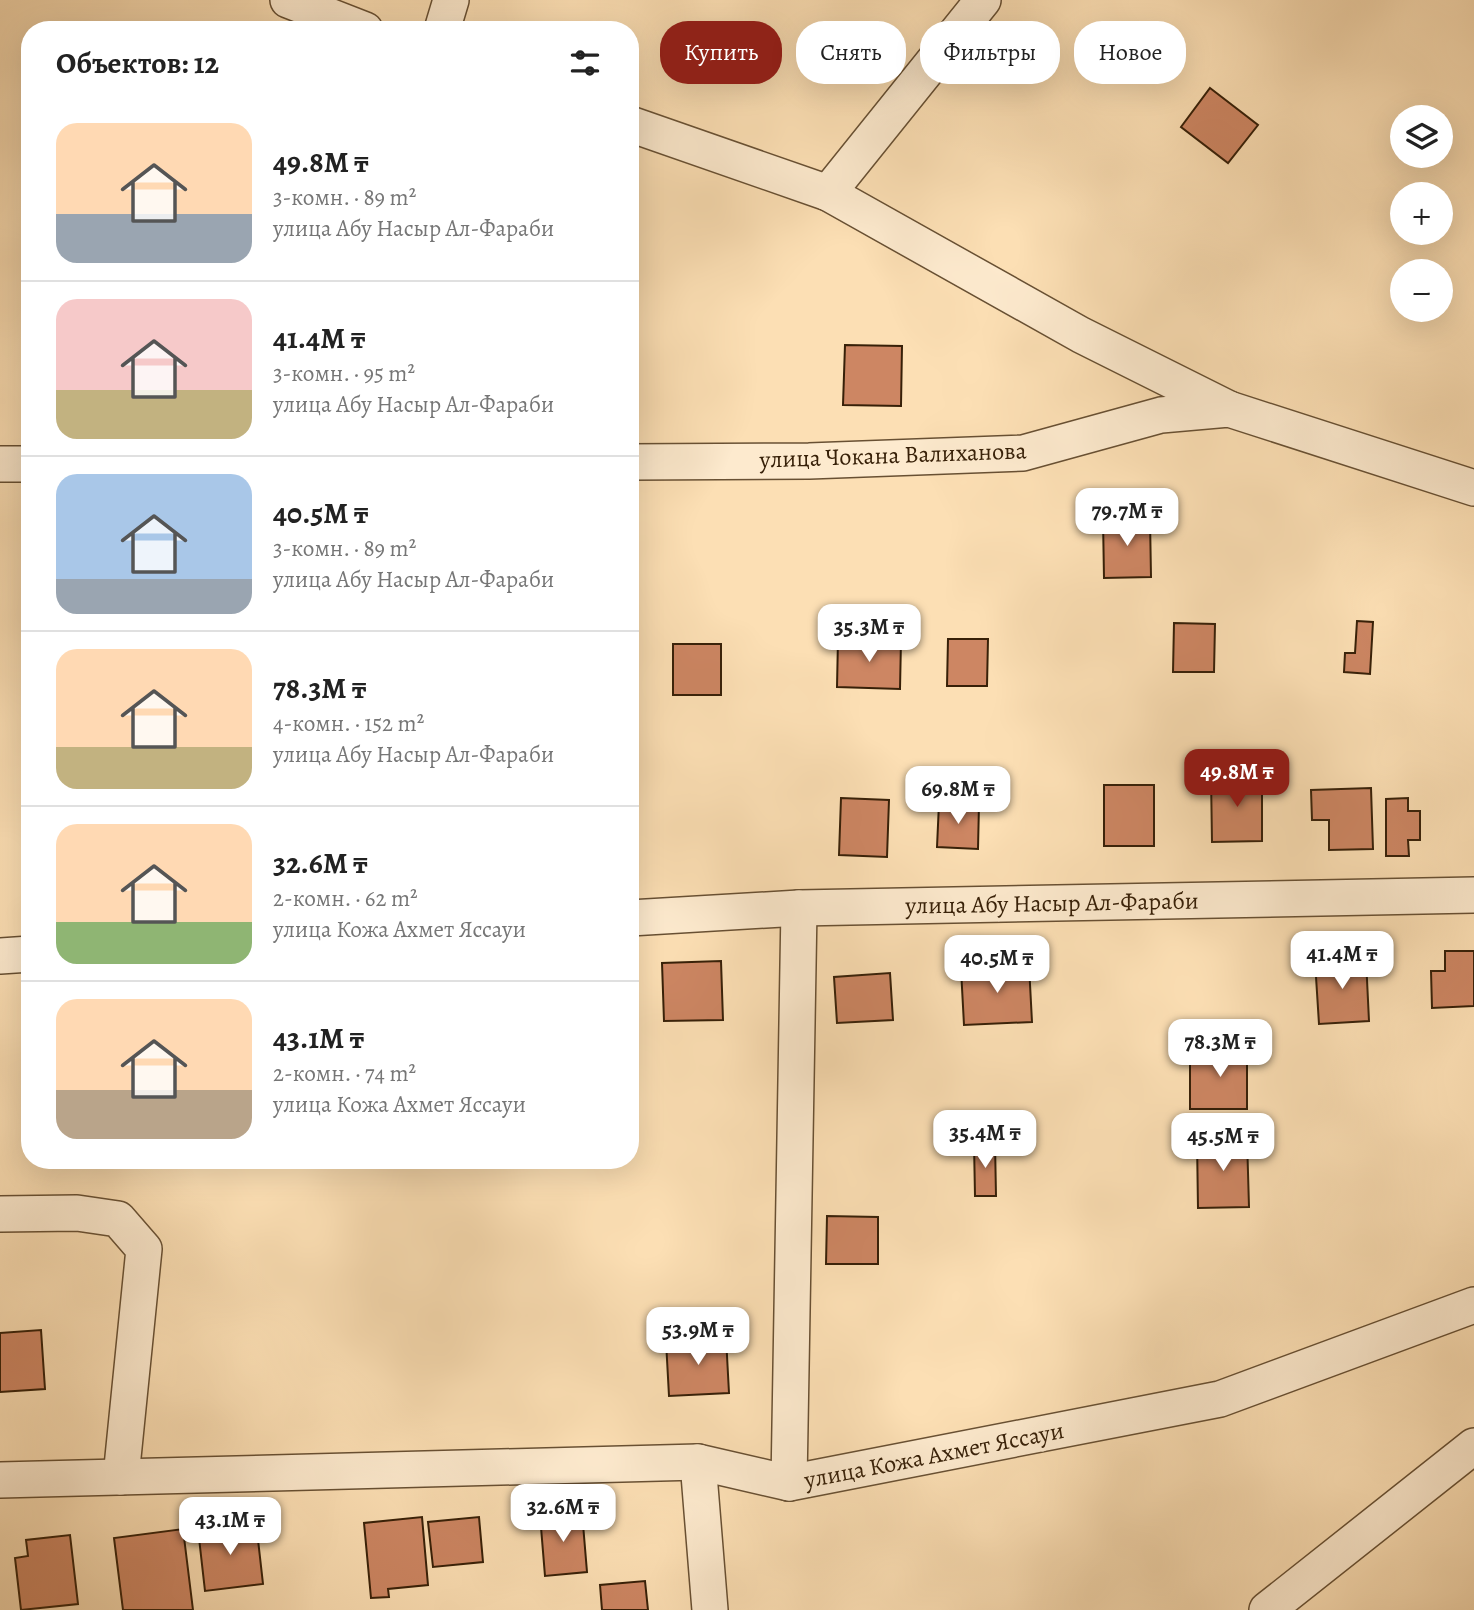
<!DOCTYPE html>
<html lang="ru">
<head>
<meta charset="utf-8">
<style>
	:root { --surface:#fff; --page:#f6f6f6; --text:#222; --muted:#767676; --line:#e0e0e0; --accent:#8f2418 }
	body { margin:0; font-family:Alegreya,serif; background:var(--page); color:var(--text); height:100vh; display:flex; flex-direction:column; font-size:26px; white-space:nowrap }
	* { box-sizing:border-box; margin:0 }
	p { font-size:23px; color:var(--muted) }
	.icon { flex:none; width:38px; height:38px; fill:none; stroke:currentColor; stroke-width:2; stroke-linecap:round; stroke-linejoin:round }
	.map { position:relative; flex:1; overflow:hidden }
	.side { position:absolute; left:21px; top:21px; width:618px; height:1148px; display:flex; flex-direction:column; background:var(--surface); border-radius:28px; box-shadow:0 7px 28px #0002 }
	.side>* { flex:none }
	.top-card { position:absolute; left:660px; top:21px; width:665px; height:63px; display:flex; gap:14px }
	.tools { position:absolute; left:1390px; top:105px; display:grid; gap:14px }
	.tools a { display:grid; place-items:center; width:63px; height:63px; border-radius:50%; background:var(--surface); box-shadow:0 7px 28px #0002; font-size:35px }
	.price { position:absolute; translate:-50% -60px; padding:0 16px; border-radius:14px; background:#fff; color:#222; font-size:23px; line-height:46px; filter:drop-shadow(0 2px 4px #0008) }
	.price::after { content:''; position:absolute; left:50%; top:42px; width:21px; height:16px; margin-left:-10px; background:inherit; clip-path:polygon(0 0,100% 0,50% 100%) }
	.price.active { background:var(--accent); color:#fff }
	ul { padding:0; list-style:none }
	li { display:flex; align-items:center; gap:21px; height:175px; padding:0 35px }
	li+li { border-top:2px solid var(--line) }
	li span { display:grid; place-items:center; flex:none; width:196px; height:140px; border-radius:21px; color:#555 }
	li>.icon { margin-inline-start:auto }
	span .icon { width:84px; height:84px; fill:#fffc; stroke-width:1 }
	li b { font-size:30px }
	h2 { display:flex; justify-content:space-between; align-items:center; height:84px; padding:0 35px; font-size:30px }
	.tag { padding:0 24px; border-radius:28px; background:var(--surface); box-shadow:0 7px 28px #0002; font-size:24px; line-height:63px }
	.tag.active { background:var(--accent); color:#fff }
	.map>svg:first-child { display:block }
	.building { fill:#cd8663; stroke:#372008; stroke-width:2 }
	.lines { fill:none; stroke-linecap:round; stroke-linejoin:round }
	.minor-casing { stroke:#685033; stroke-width:38 }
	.minor { stroke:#fdeace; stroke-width:35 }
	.labels { text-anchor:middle; stroke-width:7; stroke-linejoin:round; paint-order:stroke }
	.street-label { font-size:24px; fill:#372008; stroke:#fdeace }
</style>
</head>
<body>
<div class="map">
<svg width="1474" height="1610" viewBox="0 0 1474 1610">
	<rect width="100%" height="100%" fill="#fcdfb4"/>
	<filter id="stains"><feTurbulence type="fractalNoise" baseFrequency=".00286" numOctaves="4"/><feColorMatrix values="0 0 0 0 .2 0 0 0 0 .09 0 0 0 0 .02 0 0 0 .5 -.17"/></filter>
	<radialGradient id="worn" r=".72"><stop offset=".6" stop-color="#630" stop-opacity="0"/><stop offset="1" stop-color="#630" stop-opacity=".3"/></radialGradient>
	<!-- building -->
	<g class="building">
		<path d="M1210,88L1258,125L1228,163L1181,127Z"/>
		<path d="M845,345L902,346L901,406L843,405Z"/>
		<path d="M1103,519H1150L1151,577L1104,578Z"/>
		<path d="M1357,621L1373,622L1370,674L1344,672L1345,653H1355Z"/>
		<path d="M1174,623L1215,624L1214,672H1173Z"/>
		<path d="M838,639L901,640L900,689L837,687Z"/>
		<path d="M948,639H988L987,686H947Z"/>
		<rect x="673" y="644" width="48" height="51"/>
		<path d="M1211,776H1262V841L1212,842Z"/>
		<rect x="1104" y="785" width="50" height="61"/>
		<path d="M1371,788L1373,849L1329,850V820H1312L1311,790Z"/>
		<path d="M841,798L889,800L887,857L839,855Z"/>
		<path d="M1408,798V811H1420V840H1408L1409,856H1386V799Z"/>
		<path d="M939,803L979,804L978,849L937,847Z"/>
		<path d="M1445,951H1474V1006L1432,1008L1431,971H1445Z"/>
		<path d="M1366,959L1369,1021L1319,1024L1315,961Z"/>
		<path d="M721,961L723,1020L664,1021L662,963Z"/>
		<path d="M1029,965L1032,1022L964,1025L961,969Z"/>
		<path d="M890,973L893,1020L837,1023L834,977Z"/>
		<path d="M1208,1046H1247V1109H1190V1056H1208Z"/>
		<path d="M1247,1138L1249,1207L1198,1208L1197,1140Z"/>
		<path d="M974,1143H995L996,1196H975Z"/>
		<path d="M827,1216L878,1217V1264H826Z"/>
		<path d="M41,1330L45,1389L0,1392V1333Z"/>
		<path d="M726,1337L729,1393L669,1396L666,1341Z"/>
		<path d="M582,1512L587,1572L545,1576L540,1515Z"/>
		<path d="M422,1517L428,1585L388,1589L389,1597L371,1598L364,1523Z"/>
		<path d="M479,1517L483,1562L433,1567L428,1522Z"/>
		<path d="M256,1522L263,1584L205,1591L198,1529Z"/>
		<path d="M183,1529L193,1610H123L114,1538Z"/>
		<path d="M70,1535L78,1604L21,1610L15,1558L28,1556L26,1540Z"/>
		<path d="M645,1581L648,1610H602L600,1585Z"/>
	</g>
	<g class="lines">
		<!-- minor casing -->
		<g class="minor-casing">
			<g id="minor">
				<path d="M288,0L365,30"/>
				<path d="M442,30L451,0"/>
				<path d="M630,124L828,193L1081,335L1229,409"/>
				<path d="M828,193L983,0"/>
				<path d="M630,462L809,461L1023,453L1161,415L1229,409L1474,488"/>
				<path d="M0,464H30"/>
				<path d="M630,918L799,908L1474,895"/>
				<path d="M0,956L30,954"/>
				<path d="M0,1214L77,1213L118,1219L144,1249L121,1477"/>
				<path d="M698,1462L710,1610"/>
				<path d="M0,1480L698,1462L789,1483L1220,1399L1474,1305"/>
				<path d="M789,1483L799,908"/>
				<path d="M1267,1610L1474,1446"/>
			</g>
		</g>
		<!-- minor -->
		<use href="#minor" class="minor"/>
	</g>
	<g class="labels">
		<!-- street labels -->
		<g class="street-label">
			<text transform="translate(893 455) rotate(-2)" y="8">улица Чокана Валиханова</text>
			<text transform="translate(1052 903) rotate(-1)" y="8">улица Абу Насыр Ал-Фараби</text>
			<text transform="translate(934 1455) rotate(-11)" y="8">улица Кожа Ахмет Яссауи</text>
		</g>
	</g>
	<rect width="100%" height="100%" filter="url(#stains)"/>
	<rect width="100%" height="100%" fill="url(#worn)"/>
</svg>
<div class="tools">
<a><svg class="icon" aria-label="layers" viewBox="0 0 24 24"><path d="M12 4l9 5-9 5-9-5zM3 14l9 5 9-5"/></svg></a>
<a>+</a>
<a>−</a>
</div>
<b class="price" style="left:1127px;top:548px">79.7M ₸</b>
<b class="price" style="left:869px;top:664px">35.3M ₸</b>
<b class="price active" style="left:1237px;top:809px">49.8M ₸</b>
<b class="price" style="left:958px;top:826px">69.8M ₸</b>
<b class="price" style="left:1342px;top:991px">41.4M ₸</b>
<b class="price" style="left:997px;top:995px">40.5M ₸</b>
<b class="price" style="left:1220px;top:1079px">78.3M ₸</b>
<b class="price" style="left:985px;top:1170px">35.4M ₸</b>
<b class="price" style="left:1223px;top:1173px">45.5M ₸</b>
<b class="price" style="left:698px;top:1367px">53.9M ₸</b>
<b class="price" style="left:563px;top:1544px">32.6M ₸</b>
<b class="price" style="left:230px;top:1557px">43.1M ₸</b>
<div class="top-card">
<a class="tag active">Купить</a>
<a class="tag">Снять</a>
<a class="tag">Фильтры</a>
<a class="tag">Новое</a>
</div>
<section class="side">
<h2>Объектов: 12<svg class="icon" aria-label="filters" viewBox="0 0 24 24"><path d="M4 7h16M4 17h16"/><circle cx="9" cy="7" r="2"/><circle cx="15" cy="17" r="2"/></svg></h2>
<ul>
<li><span style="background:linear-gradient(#ffd9b3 65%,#9aa5b1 0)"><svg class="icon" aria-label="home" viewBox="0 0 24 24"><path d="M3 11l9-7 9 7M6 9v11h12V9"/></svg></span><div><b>49.8M ₸</b><p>3-комн. · 89 m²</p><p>улица Абу Насыр Ал-Фараби</p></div></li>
<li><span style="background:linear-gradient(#f6c9c9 65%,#c2b280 0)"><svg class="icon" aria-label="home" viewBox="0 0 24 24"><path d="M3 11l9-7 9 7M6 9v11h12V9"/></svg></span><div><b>41.4M ₸</b><p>3-комн. · 95 m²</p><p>улица Абу Насыр Ал-Фараби</p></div></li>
<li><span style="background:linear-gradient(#a9c7e8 75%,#9aa5b1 0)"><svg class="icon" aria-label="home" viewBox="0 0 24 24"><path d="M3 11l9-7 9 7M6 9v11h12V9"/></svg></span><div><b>40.5M ₸</b><p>3-комн. · 89 m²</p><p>улица Абу Насыр Ал-Фараби</p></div></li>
<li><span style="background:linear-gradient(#ffd9b3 70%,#c2b280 0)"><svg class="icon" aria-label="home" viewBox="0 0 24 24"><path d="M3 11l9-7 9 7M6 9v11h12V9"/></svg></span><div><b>78.3M ₸</b><p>4-комн. · 152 m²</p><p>улица Абу Насыр Ал-Фараби</p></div></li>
<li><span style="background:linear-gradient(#ffd9b3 70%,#8fb573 0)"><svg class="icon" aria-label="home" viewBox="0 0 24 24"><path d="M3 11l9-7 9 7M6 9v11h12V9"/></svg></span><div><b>32.6M ₸</b><p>2-комн. · 62 m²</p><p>улица Кожа Ахмет Яссауи</p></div></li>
<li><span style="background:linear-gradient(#ffd9b3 65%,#b9a48a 0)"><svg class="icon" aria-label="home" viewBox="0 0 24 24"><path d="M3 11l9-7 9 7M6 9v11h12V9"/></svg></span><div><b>43.1M ₸</b><p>2-комн. · 74 m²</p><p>улица Кожа Ахмет Яссауи</p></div></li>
</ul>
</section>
</div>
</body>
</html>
